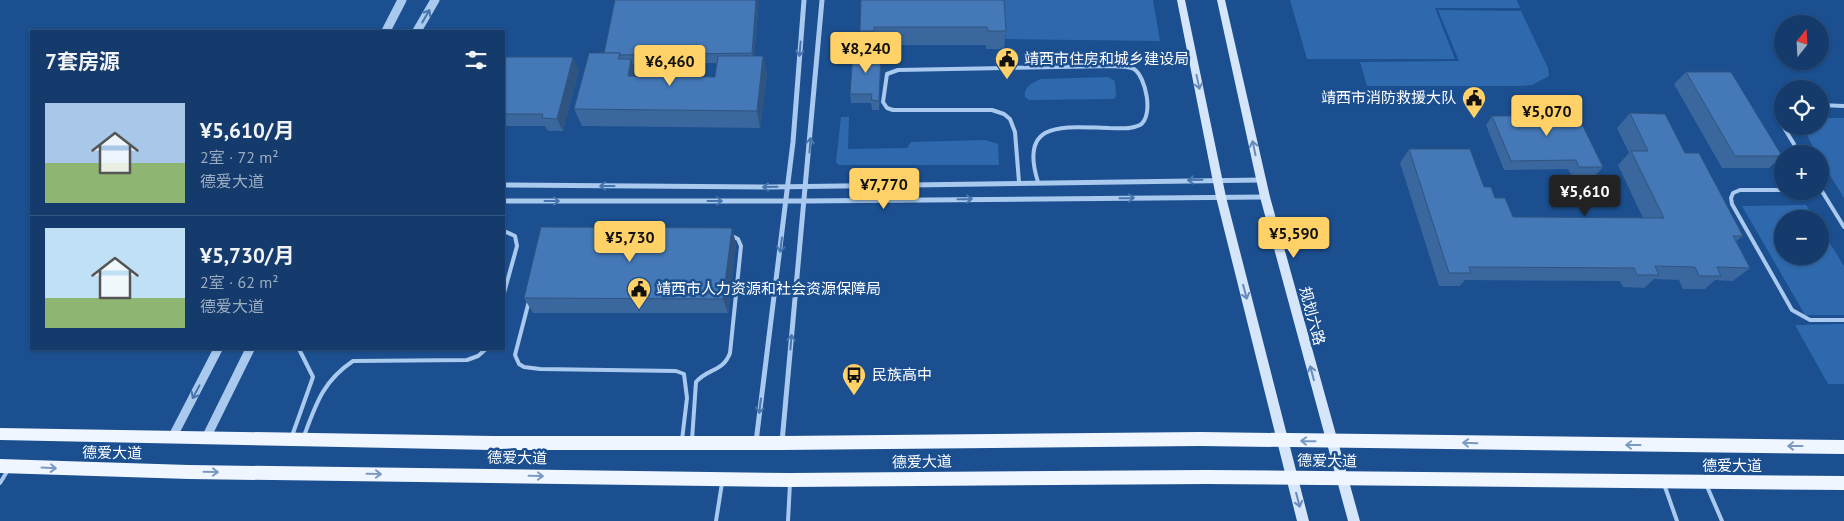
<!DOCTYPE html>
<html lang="zh">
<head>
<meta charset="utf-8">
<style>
	:root { --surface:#143b6b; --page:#1d4271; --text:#f1f3f6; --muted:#9dadc1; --line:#33557e; --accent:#ffd166 }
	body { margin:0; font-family:"PT Sans","Noto Sans SC",sans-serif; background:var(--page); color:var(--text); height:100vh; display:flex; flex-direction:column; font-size:19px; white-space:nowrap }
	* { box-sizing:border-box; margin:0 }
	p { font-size:16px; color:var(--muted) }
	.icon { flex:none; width:28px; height:28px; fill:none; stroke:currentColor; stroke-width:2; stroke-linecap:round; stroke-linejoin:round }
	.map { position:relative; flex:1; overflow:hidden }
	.details { position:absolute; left:30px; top:30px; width:475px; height:320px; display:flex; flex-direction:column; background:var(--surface); border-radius:0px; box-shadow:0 1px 4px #0004,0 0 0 1px var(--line) }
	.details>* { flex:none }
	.needle { width:32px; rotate:18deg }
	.buttons { position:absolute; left:1774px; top:15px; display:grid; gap:10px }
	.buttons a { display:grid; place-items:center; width:55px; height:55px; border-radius:50%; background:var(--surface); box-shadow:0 1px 4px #0004,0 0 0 1px var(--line); font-size:25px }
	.price { position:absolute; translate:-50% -42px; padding:0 11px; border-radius:5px; background:var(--accent); color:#111; font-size:16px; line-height:32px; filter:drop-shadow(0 1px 2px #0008) }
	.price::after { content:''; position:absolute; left:50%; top:30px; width:15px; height:11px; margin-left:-8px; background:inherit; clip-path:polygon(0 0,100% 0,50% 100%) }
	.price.selected { background:#222; color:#fff }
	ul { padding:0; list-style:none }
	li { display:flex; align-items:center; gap:15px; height:125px; padding:0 15px }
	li+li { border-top:1px solid var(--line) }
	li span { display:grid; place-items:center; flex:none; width:140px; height:100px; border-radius:0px; color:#555 }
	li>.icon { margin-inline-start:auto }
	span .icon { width:60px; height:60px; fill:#fffc; stroke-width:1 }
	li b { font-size:21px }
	h2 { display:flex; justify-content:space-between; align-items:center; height:60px; padding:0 15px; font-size:21px }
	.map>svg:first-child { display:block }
	.green { fill:#2e69ad }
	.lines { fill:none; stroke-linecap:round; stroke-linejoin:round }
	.service { stroke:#a9c9ee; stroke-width:4 }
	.minor { stroke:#a9c9ee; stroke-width:5 }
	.tertiary { stroke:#a9c9ee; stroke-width:9 }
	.secondary { fill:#d6e6fa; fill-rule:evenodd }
	.primary { fill:#f0f6ff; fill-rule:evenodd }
	.wall { fill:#3a679d; fill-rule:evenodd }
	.shaded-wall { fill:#305480 }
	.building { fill:#4478b7; stroke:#305480 }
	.oneway { stroke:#4674ac }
	.oneway2 { stroke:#668bba }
	.oneway3 { stroke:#7b9ac1 }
	.labels { text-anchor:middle; stroke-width:5; stroke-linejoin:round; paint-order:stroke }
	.poi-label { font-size:15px; fill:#fff; stroke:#1b4f8f; text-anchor:start }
	.street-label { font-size:15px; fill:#fff; stroke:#1b4f8f }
</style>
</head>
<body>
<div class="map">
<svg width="1844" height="521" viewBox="0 0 1844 521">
	<rect width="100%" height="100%" fill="#1b4f8f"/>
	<!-- green -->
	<g class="green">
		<path d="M1004,0H1153L1160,41L1006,39Z"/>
		<path d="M1290,0H1517L1520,8H1435L1455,59H1307Z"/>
		<path d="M1438,10L1521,11L1548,68L1549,76L1532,85L1520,86H1367L1360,62L1459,61Z"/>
		<path d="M1108,77L1115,81L1116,96L1114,99L1029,100L1025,97C1023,87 1033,82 1041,79Z"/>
		<path d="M841,117H849L848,149L907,148L911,142L985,140L998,144L999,165H839L836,162Z"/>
		<path d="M1820,118H1844V198L1820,159V154H1817L1804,130L1803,126H1820Z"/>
		<path d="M1806,205L1815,219H1782V256H1820V227L1844,266V315H1805L1742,206Z"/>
		<path d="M1844,324V384H1828L1795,325Z"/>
	</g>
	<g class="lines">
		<!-- service -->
		<g class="service">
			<path d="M1820,105L1844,106"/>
			<path d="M1782,106L1778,108L1782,125"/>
			<path d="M1783,126L1800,154"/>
			<path d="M1019,182L1015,132L1010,119L1004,114L992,110H893L887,108L883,102L887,74L898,70L1112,66C1119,67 1128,66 1134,69C1146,77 1154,116 1140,125C1130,130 1119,128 1109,128C1065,127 1018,119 1038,182"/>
			<path d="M1820,188L1844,227"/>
			<path d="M1782,190H1740L1733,193L1731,198L1732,204L1792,310L1810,320H1844"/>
			<path d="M504,231L515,236L517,246L504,293"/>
			<path d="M529,301L515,355L519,364L524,367L540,369L676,371L684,374L687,398L682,440"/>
			<path d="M292,436L313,377L299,349"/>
			<path d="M304,436C316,404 323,381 353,361L467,360L478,356L486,349"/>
			<path d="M692,440L696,382C708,368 723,372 730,353L741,246L738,239L730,235"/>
			<path d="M0,483L8,470"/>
			<path d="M1664,484L1677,521"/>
			<path d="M1706,484L1722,521"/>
			<path d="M716,521L722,483"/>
			<path d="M788,521L790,483"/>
		</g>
		<!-- minor -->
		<g class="minor">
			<path d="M504,185L770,187L1261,180"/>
			<path d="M504,201H805L1265,197"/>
			<path d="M756,442L793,142L804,0"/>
			<path d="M782,442C795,295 810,148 822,0"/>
		</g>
		<!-- tertiary -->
		<g class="tertiary">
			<path d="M386,31L402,0"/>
			<path d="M417,31L435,0"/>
			<path d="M173,436L218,349"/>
			<path d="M207,436L250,349"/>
		</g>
		<!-- secondary -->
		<g class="secondary">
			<path d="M1177,0H1185L1226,197L1309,521H1297L1216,197Z"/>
			<path d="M1217,0H1225L1270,197L1360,521H1348L1260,197Z"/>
		</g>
		<!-- primary -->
		<g class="primary">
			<path d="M0,428L493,436H782L1200,432L1844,440V454L1200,446L782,450H493L0,440Z"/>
			<path d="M0,459L189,465L790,473L1206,470L1844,476V490L1206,484L790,487L189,479L0,473Z"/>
		</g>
	</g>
	<!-- wall -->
	<g class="wall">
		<path d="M759,0L754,56H763L767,74L760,128L582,126L574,109L604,53ZM717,63L715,77L637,76L633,64Z"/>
		<path d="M861,0L1006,31L1004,49H986V45H875V49H861L860,31Z"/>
		<path d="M881,53V62L879,110H872L871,103H851L850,94Z"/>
		<path d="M504,57L579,70L563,131H548L545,126H504Z"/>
		<path d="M1686,72L1782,156L1769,168H1722L1674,84Z"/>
		<path d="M1553,106L1603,167L1595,176H1572L1568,169L1504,170L1486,125L1492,116H1510L1514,111H1549Z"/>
		<path d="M1630,113L1685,153L1743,236L1736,241L1750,268L1733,281L1715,280L1705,289H1683L1679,280L1654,279L1644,288L1623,287L1620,281L1465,280L1460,286H1439L1400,163L1409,149L1484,187L1513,217L1643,218L1618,165L1629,153L1617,128Z"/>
		<path d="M732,228L736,244L728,313H533L524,298Z"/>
	</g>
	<!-- shaded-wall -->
	<g class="shaded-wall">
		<path d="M756,0H759L753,62L752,53Z"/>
		<path d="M881,53V62L879,110V101Z"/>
		<path d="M763,56L767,74L760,128L757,111Z"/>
		<path d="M573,57L579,70L563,131L557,119Z"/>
		<path d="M631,59L637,77L628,76Z"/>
		<path d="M732,228L736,244L728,313L723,299Z"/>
	</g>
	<!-- building -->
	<g class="building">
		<path d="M615,0H756L752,53L620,55V53H604Z"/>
		<path d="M861,0H1004L1006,31H988L987,27H874V31H860Z"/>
		<path d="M853,52L881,53L879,101L871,100L872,94H850Z"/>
		<path d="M589,53H620L618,59H631L628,76L715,77L718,56H763L757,111L574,109Z"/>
		<path d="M504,57H573L557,119L542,118L543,114H504Z"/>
		<path d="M1686,72H1731L1782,156H1735Z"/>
		<path d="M1553,106H1573L1603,167H1579L1576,160L1511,161L1492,116H1515L1514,111H1549L1551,114H1556Z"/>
		<path d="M1630,113L1665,114L1685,153H1699L1743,236H1733L1750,268L1717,267L1721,276H1699L1695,267L1655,266L1659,275H1637L1634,268L1469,267L1471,273H1449L1409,149H1470L1484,187H1491L1495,198H1505L1513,217L1664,218L1631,151H1648Z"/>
		<path d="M541,227L732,228L723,299L524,298Z"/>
	</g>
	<!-- one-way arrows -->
	<defs><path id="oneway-shaft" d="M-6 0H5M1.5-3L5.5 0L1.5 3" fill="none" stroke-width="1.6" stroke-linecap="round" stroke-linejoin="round" transform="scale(1.25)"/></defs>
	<g class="oneway">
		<use href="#oneway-shaft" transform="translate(426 16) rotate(-60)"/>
		<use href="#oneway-shaft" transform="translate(800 49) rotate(95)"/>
		<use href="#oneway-shaft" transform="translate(810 145) rotate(-86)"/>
		<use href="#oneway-shaft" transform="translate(1195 180) rotate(179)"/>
		<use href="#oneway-shaft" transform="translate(607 186) rotate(-180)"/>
		<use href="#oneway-shaft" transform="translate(770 187) rotate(179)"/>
		<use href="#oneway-shaft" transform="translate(1127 198) rotate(-1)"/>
		<use href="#oneway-shaft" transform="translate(965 199) rotate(-1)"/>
		<use href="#oneway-shaft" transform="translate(552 201)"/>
		<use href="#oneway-shaft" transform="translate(715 201)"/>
		<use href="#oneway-shaft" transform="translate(781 245) rotate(97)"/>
		<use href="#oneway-shaft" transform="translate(791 342) rotate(-85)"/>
		<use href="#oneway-shaft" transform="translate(196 392) rotate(118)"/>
		<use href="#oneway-shaft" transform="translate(760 406) rotate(97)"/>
	</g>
	<g class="oneway2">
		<use href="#oneway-shaft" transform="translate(1198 82) rotate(78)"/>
		<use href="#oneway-shaft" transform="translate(1254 148) rotate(-102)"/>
		<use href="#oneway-shaft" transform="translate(1245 292) rotate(75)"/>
		<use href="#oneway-shaft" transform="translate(1312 373) rotate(-105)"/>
		<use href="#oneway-shaft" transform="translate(1298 500) rotate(75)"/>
	</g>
	<g class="oneway3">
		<use href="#oneway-shaft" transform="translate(1308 441) rotate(-179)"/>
		<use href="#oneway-shaft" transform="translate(1470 443) rotate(-178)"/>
		<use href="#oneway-shaft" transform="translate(1633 445) rotate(-180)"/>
		<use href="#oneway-shaft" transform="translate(1795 446) rotate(-180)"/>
		<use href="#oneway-shaft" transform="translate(49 468) rotate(3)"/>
		<use href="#oneway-shaft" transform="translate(211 472) rotate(1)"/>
		<use href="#oneway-shaft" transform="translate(374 474) rotate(1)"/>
		<use href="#oneway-shaft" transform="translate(536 476) rotate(1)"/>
	</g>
	<!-- icons -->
	<defs>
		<g id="civic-pin" transform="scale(1.25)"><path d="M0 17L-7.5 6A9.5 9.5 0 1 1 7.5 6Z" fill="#ffd166" stroke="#1b4f8f"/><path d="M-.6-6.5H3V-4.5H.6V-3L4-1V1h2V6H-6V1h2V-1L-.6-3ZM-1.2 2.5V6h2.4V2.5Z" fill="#111"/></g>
		<g id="bus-pin" transform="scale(1.25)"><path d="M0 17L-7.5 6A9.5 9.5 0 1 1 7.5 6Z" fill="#ffd166" stroke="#1b4f8f"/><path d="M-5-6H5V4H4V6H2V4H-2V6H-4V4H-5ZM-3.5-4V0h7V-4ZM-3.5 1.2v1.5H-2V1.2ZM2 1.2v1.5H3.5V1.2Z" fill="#111"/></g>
	</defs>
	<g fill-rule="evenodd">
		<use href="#civic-pin" x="1007" y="59"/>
		<use href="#civic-pin" x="1474" y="98"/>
		<use href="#civic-pin" x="639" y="289"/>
		<use href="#bus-pin" x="854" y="375"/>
	</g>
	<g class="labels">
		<!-- poi labels -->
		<g class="poi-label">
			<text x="1024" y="64">靖西市住房和城乡建设局</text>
			<text x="1456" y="103" text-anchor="end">靖西市消防救援大队</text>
			<text x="656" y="294">靖西市人力资源和社会资源保障局</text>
			<text x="872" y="380">民族高中</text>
		</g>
		<!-- street labels -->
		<g class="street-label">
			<text transform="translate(1312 316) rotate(75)" y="5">规划六路</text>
			<text transform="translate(112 453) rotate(1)" y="5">德爱大道</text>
			<text transform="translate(517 458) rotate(1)" y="5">德爱大道</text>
			<text transform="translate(1327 461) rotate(1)" y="5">德爱大道</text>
			<text transform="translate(922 462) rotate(-1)" y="5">德爱大道</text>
			<text x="1732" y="471">德爱大道</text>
		</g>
	</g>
</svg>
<div class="buttons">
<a><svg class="needle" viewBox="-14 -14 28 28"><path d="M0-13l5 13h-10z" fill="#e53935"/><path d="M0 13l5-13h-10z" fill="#9dadc1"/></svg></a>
<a><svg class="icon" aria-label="locate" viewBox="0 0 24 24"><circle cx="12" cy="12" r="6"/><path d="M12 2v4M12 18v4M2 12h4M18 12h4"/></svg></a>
<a>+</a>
<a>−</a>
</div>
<b class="price" style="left:866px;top:74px">¥8,240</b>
<b class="price" style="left:670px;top:87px">¥6,460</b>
<b class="price" style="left:1547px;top:137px">¥5,070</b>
<b class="price" style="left:884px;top:210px">¥7,770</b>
<b class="price selected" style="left:1585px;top:217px">¥5,610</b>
<b class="price" style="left:1294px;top:259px">¥5,590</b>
<b class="price" style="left:630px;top:263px">¥5,730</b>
<section class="details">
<h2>7套房源<svg class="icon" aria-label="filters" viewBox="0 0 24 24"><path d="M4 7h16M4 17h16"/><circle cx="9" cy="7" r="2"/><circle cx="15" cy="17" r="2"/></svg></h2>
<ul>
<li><span style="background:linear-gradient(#a9c7e8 60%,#8fb573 0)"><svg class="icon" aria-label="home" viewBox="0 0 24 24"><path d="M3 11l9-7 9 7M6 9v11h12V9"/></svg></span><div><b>¥5,610/月</b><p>2室 · 72 m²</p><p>德爱大道</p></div></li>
<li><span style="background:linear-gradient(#bfe0f5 70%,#8fb573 0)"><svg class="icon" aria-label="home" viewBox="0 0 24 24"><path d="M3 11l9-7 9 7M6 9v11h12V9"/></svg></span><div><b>¥5,730/月</b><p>2室 · 62 m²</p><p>德爱大道</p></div></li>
</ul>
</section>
</div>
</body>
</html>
